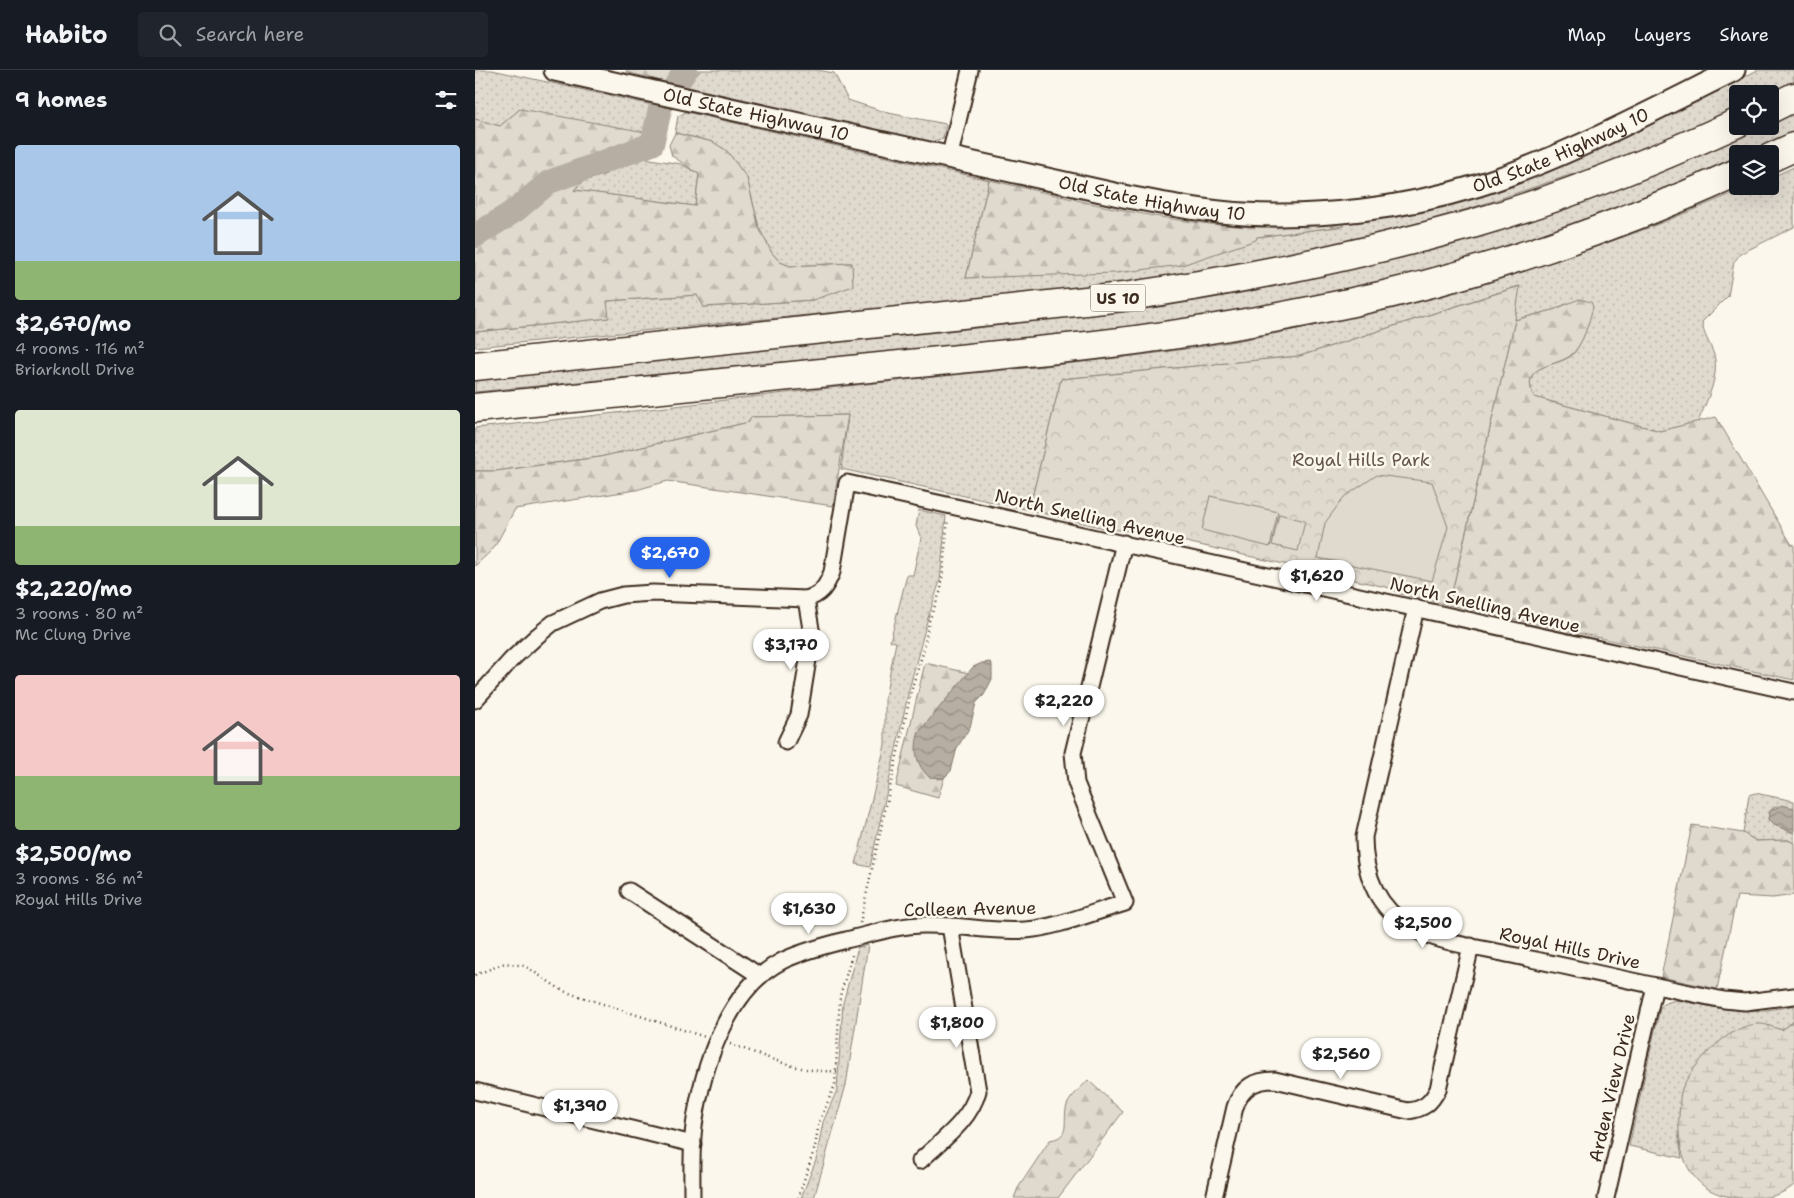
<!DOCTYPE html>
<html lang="en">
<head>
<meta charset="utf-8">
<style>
	:root { --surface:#171b24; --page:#20242c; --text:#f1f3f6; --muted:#9ea1a6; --line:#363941; --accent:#2563eb }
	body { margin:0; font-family:"Shantell Sans",sans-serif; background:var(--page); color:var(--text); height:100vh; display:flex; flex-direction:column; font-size:19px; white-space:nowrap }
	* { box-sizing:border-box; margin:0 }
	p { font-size:16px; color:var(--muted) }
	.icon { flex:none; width:28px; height:28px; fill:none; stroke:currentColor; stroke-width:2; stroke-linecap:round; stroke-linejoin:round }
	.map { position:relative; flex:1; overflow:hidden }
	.sheet { display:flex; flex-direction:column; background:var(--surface); width:475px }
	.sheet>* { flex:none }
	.buttons { position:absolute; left:1254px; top:15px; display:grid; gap:10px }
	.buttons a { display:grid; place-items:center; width:50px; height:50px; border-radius:5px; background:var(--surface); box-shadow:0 5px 20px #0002; font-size:25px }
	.price { position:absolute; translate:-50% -42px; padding:0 11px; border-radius:18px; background:#fff; color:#222; font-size:16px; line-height:32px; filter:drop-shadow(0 1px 2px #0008) }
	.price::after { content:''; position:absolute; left:50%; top:30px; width:15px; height:11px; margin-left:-8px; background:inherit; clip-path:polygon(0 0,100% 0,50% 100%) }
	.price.current { background:var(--accent); color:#fff }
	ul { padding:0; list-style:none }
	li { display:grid; align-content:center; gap:10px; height:265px; padding:0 15px }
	li span { display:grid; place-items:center; height:155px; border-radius:5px; color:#555 }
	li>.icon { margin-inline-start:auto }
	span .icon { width:90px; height:90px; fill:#fffc; stroke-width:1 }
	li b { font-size:21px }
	h2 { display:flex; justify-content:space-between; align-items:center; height:60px; padding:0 15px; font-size:21px }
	header { display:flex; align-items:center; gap:30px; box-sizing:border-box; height:70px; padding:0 25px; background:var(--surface); border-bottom:1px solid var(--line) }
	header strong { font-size:24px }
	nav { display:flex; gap:28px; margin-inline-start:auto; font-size:18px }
	.search { width:350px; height:45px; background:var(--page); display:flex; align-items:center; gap:12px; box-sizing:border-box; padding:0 18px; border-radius:5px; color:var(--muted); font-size:19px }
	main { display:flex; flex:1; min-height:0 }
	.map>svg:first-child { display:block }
	.grass { fill:url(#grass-dots); stroke:#8d8276 }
	.forest { fill:url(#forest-firs); stroke:#8d8276 }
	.wetland { fill:url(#wetland-marsh); stroke:#8d8276 }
	.park { fill:url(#park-crowns); stroke:#8d8276 }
	.pitch { fill:#dfd9ce; stroke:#8d8276 }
	.water { fill:url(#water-waves); stroke:#85796d }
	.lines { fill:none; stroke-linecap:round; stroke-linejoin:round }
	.river { stroke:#b6aea2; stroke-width:24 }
	.street-casing { stroke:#3b2a1e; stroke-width:19 }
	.secondary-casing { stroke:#3b2a1e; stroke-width:25 }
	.highway-casing { stroke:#3b2a1e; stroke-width:31 }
	.path { stroke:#3b2a1e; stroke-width:2.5; stroke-dasharray:1 4; stroke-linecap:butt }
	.street { stroke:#fbf7ec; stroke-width:15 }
	.secondary { stroke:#fbf7ec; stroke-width:21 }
	.highway { stroke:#fbf7ec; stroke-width:28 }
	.labels { text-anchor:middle; stroke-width:5; stroke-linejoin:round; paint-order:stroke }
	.shield { fill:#fbf7ec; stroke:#75685c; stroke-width:1 }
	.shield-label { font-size:16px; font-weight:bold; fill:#3b2a1e }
	.street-label { font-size:18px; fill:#3b2a1e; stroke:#fbf7ec }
	.park-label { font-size:18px; fill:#64564a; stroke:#fbf7ec }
</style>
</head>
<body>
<header>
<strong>Habito</strong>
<div class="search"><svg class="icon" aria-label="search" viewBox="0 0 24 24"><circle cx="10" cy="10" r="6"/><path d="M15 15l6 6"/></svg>Search here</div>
<nav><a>Map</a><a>Layers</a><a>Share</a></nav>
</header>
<main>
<section class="sheet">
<h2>9 homes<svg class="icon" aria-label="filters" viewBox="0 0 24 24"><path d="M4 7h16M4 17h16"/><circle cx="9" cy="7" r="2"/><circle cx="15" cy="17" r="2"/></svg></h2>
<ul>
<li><span style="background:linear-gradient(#a9c7e8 75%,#8fb573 0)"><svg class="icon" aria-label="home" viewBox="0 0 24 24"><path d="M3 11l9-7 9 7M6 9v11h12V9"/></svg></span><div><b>$2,670/mo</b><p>4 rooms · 116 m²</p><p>Briarknoll Drive</p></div></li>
<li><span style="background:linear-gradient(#dfe7d0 75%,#8fb573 0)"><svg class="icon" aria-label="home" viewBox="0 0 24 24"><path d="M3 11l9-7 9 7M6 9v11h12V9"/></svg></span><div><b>$2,220/mo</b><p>3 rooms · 80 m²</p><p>Mc Clung Drive</p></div></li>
<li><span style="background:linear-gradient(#f6c9c9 65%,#8fb573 0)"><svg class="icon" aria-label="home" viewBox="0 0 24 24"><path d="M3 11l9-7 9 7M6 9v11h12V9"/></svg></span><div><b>$2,500/mo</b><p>3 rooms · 86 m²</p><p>Royal Hills Drive</p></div></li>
</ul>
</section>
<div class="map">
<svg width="1319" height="1128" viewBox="0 0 1319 1128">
	<defs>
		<pattern id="grass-dots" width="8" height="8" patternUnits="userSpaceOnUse" patternTransform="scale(1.25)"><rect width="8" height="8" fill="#dfd9ce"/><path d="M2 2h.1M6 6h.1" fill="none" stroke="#c0bab0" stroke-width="1.8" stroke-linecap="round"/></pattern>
		<pattern id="forest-firs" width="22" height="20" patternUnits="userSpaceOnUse" patternTransform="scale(1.25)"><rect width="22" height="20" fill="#dfd9ce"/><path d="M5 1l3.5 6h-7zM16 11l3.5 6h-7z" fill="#c0bab0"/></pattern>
		<pattern id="wetland-marsh" width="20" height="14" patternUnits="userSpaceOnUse" patternTransform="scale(1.25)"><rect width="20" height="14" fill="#dfd9ce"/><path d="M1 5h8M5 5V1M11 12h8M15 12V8" fill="none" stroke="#c0bab0"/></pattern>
		<pattern id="park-crowns" width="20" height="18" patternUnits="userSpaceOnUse" patternTransform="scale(1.25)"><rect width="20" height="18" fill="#dfd9ce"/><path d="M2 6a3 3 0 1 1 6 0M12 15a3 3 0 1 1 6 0" fill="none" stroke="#c0bab0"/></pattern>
		<pattern id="water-waves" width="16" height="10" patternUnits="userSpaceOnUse" patternTransform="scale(1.25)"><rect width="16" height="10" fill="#b6aea2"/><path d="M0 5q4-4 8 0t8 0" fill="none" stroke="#958e83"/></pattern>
	</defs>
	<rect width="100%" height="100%" fill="#fbf7ec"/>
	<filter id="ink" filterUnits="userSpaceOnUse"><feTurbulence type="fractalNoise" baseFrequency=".02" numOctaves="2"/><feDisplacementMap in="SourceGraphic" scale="10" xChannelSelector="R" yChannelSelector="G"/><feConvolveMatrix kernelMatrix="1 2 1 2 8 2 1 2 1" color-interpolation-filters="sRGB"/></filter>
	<g filter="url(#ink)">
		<!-- grass -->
		<g class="grass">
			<path d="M0,0H17L191,38C197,54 184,69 169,73V88L206,94L224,104L220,136L98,120L109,111L131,104L133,78L169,72L45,39L25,56L0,49Z"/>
			<path d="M226,0H342L359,3L373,30L413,43L471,54L468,68L456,72L442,70L210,17Z"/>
			<path d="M1283,0H1319V14L1295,24H1262V40L1166,81L1006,135L928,158L760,196L668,212L551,224L0,277V262L133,248L132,231L222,225L230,237L338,230L376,193L315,196L305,192L297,183L284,158L272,108L252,82L238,72L200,63L203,46L211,42L514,110L491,208L781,167L869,156V153C923,145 977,137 1029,119C1114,88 1201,40 1283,0Z"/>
			<path d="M1319,43V67L1281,84H1262V92L1132,144L1030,178L947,201L840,227L682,256L0,322V302L562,248L1204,93L1290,56H1295V54Z"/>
			<path d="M1319,97V157L1265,184L1259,192L1253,226L1227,252C1228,264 1235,273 1239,285C1245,307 1231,332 1223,352L1185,361L1059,327C1044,293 1079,298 1096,286C1105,278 1110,262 1114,251L1091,234L1078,240L1040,250L1044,216L825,286L586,309L554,440L366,399L373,345L276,347L274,352L125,387L21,401H0V358C137,345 274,326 411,312C550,297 690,288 827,258C938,233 1047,203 1154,165C1196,150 1236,132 1276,116H1295V108Z"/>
			<path d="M444,440L471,446L465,511L452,551L435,616L395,797L381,794L410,675V628L421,572L415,571L432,505H438L446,468L441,456Z"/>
			<path d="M1280,723L1319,731V738L1301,736L1295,741L1293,749L1297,754L1319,763V773L1313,770L1281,771L1268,763L1274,725Z"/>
			<path d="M393,875L371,1015L339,1128H326L341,1090L348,1052L362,1020L368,933L383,877Z"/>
			<path d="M1200,930C1244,937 1273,947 1319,935V951L1307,960L1289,955L1203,1063L1207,1088L1154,1076L1185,938L1188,934Z"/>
		</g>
		<!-- forest -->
		<g class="forest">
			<path d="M152,0H226L210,17L151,2Z"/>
			<path d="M45,39L170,62L169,72L133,78L131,104L109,111L99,120L220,136L224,104L197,86L194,75L200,63L238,72L252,81L272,108L284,158L297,183L305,192L315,196L377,193L378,216L338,230L229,237L222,225L132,231L134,248L0,262V49L25,56Z"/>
			<path d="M514,110C602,129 695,156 786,157C814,157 842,154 869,153V156L782,167L781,170L707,195L640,203L491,208Z"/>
			<path d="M1104,229L1116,232L1118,237C1114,252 1108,276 1095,286C1078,298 1044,294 1059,327L1185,361L1241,347L1317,475L1319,474V610L974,535L1040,250L1078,240Z"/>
			<path d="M373,345L358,436L193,411L161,420L40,439L19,478L0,496V401H21L125,387L274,352L276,347Z"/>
			<path d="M450,593L494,603L444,662L462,709L469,708L463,728L421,716Z"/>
			<path d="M1217,755L1268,763L1281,771L1313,770L1319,773V825L1298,828L1262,826L1242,919L1186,907Z"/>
			<path d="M613,1010L648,1042L583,1128H539L543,1118L575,1070C597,1067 587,1051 592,1035C595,1027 607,1017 613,1010Z"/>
		</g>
		<!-- wetland -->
		<path class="wetland" d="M1319,951V1115C1303,1128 1288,1128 1269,1128C1219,1128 1201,1090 1204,1045C1205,1038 1204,1026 1207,1019C1218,993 1253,956 1282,954C1290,953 1299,958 1307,960Z"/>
		<!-- park -->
		<path class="park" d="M1045,216L1040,250L974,535L926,524L915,518L667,462L633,459L554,440L586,309L825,286Z"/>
		<!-- pitch -->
		<g class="pitch">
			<path d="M902,405L957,412L973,457L957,511L843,488L850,453L869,427Z"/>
			<path d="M735,426L803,442L795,477L727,460Z"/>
			<path d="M804,444L830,451L823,481L797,475Z"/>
		</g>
		<!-- water -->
		<g class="water">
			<path d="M515,592L517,594V609L509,625L501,633L495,657L482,678L476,701L469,708L454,707C441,695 438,679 444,662L498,597L507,593Z"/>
			<path d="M1307,735L1319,738V763L1297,754L1293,749L1295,741Z"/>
		</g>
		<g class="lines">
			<!-- river -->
			<g class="river">
				<path d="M201,15L211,0"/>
				<path d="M0,166L41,140L74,112L177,74L186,35"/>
			</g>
			<!-- street casing -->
			<g class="street-casing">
				<g id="street">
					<path d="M474,89L495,0"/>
					<path d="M941,538L889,767C889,804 901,837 935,857C962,873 1006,878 1037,885C1108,900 1178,916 1249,930L1270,932L1319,926"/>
					<path d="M0,630L36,590L62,566L78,553L125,531L148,525L178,523L331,529C346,525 351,517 357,502L372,413L1319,622"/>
					<path d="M311,672L324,645L337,565L331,529"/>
					<path d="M154,821L285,906"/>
					<path d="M0,1021L218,1074"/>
					<path d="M445,1091C467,1070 495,1051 503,1021L475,856"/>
					<path d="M217,1128C217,1104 216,1080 219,1056C227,999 252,919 307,891C327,881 349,876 371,870C397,864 423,855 449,855C483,854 518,863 551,860C584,857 618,842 650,833L601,713L598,683L649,473"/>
					<path d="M739,1128L760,1037C767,1017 779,1010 800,1010L933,1041C949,1039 956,1033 963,1019L996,876"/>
					<path d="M1131,1128L1180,916"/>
				</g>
			</g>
			<!-- secondary casing -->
			<g class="secondary-casing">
				<g id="secondary">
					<path id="s1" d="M80,0L653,127C691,134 730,142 769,144C845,148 927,139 1001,116C1088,89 1176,41 1259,0"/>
				</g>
			</g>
			<!-- highway casing -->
			<g class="highway-casing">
				<g id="highway">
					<path d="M1295,39L1319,27"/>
					<path d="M1295,88L1319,77"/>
					<path d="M0,296L648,227C766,210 882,186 997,154C1087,128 1177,92 1262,53"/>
					<path d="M0,338L612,276C699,266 784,252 869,234C1004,206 1137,159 1262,103"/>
				</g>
			</g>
			<!-- path -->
			<g class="path">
				<path d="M385,853L438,614L448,583L454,551L466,520L473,449"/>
				<path d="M0,905L30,893L50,896L88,921L230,967"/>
				<path d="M255,974C289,985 325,1004 362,1001"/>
				<path d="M323,1128L340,1077L344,1052L360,1015L365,926L378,882"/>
			</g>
			<!-- street -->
			<use href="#street" class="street"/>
			<!-- secondary -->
			<use href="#secondary" class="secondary"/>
			<!-- highway -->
			<use href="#highway" class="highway"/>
		</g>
	</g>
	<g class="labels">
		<!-- shield labels -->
		<rect class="shield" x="615.5" y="214.5" width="55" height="27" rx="4"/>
		<g class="shield-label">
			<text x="643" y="234">US 10</text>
		</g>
		<!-- street labels -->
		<g class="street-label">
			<text dy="6" stroke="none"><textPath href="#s1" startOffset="206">Old State Highway 10</textPath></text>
			<text dy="6" stroke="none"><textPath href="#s1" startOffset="1031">Old State Highway 10</textPath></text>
			<text dy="6" stroke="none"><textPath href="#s1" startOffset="611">Old State Highway 10</textPath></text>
			<text transform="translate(615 447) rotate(13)" y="6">North Snelling Avenue</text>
			<text transform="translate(1010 535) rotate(13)" y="6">North Snelling Avenue</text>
			<text transform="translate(495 839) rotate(-1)" y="6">Colleen Avenue</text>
			<text transform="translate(1095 878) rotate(12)" y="6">Royal Hills Drive</text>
			<text transform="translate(1137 1018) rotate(-77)" y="6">Arden View Drive</text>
		</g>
		<!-- park labels -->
		<g class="park-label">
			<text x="886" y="396">Royal Hills Park</text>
		</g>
	</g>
</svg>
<div class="buttons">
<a><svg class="icon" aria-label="locate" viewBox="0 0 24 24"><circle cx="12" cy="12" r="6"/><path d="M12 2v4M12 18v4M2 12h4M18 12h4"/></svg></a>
<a><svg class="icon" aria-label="layers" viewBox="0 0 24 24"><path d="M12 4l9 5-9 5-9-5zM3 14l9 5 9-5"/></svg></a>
</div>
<b class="price current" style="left:195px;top:509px">$2,670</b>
<b class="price" style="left:842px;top:532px">$1,620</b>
<b class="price" style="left:316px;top:601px">$3,170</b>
<b class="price" style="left:589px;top:657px">$2,220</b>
<b class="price" style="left:334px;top:865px">$1,630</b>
<b class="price" style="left:948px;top:879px">$2,500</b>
<b class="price" style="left:482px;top:979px">$1,800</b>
<b class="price" style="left:866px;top:1010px">$2,560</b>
<b class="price" style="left:105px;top:1062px">$1,390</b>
</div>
</main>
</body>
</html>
